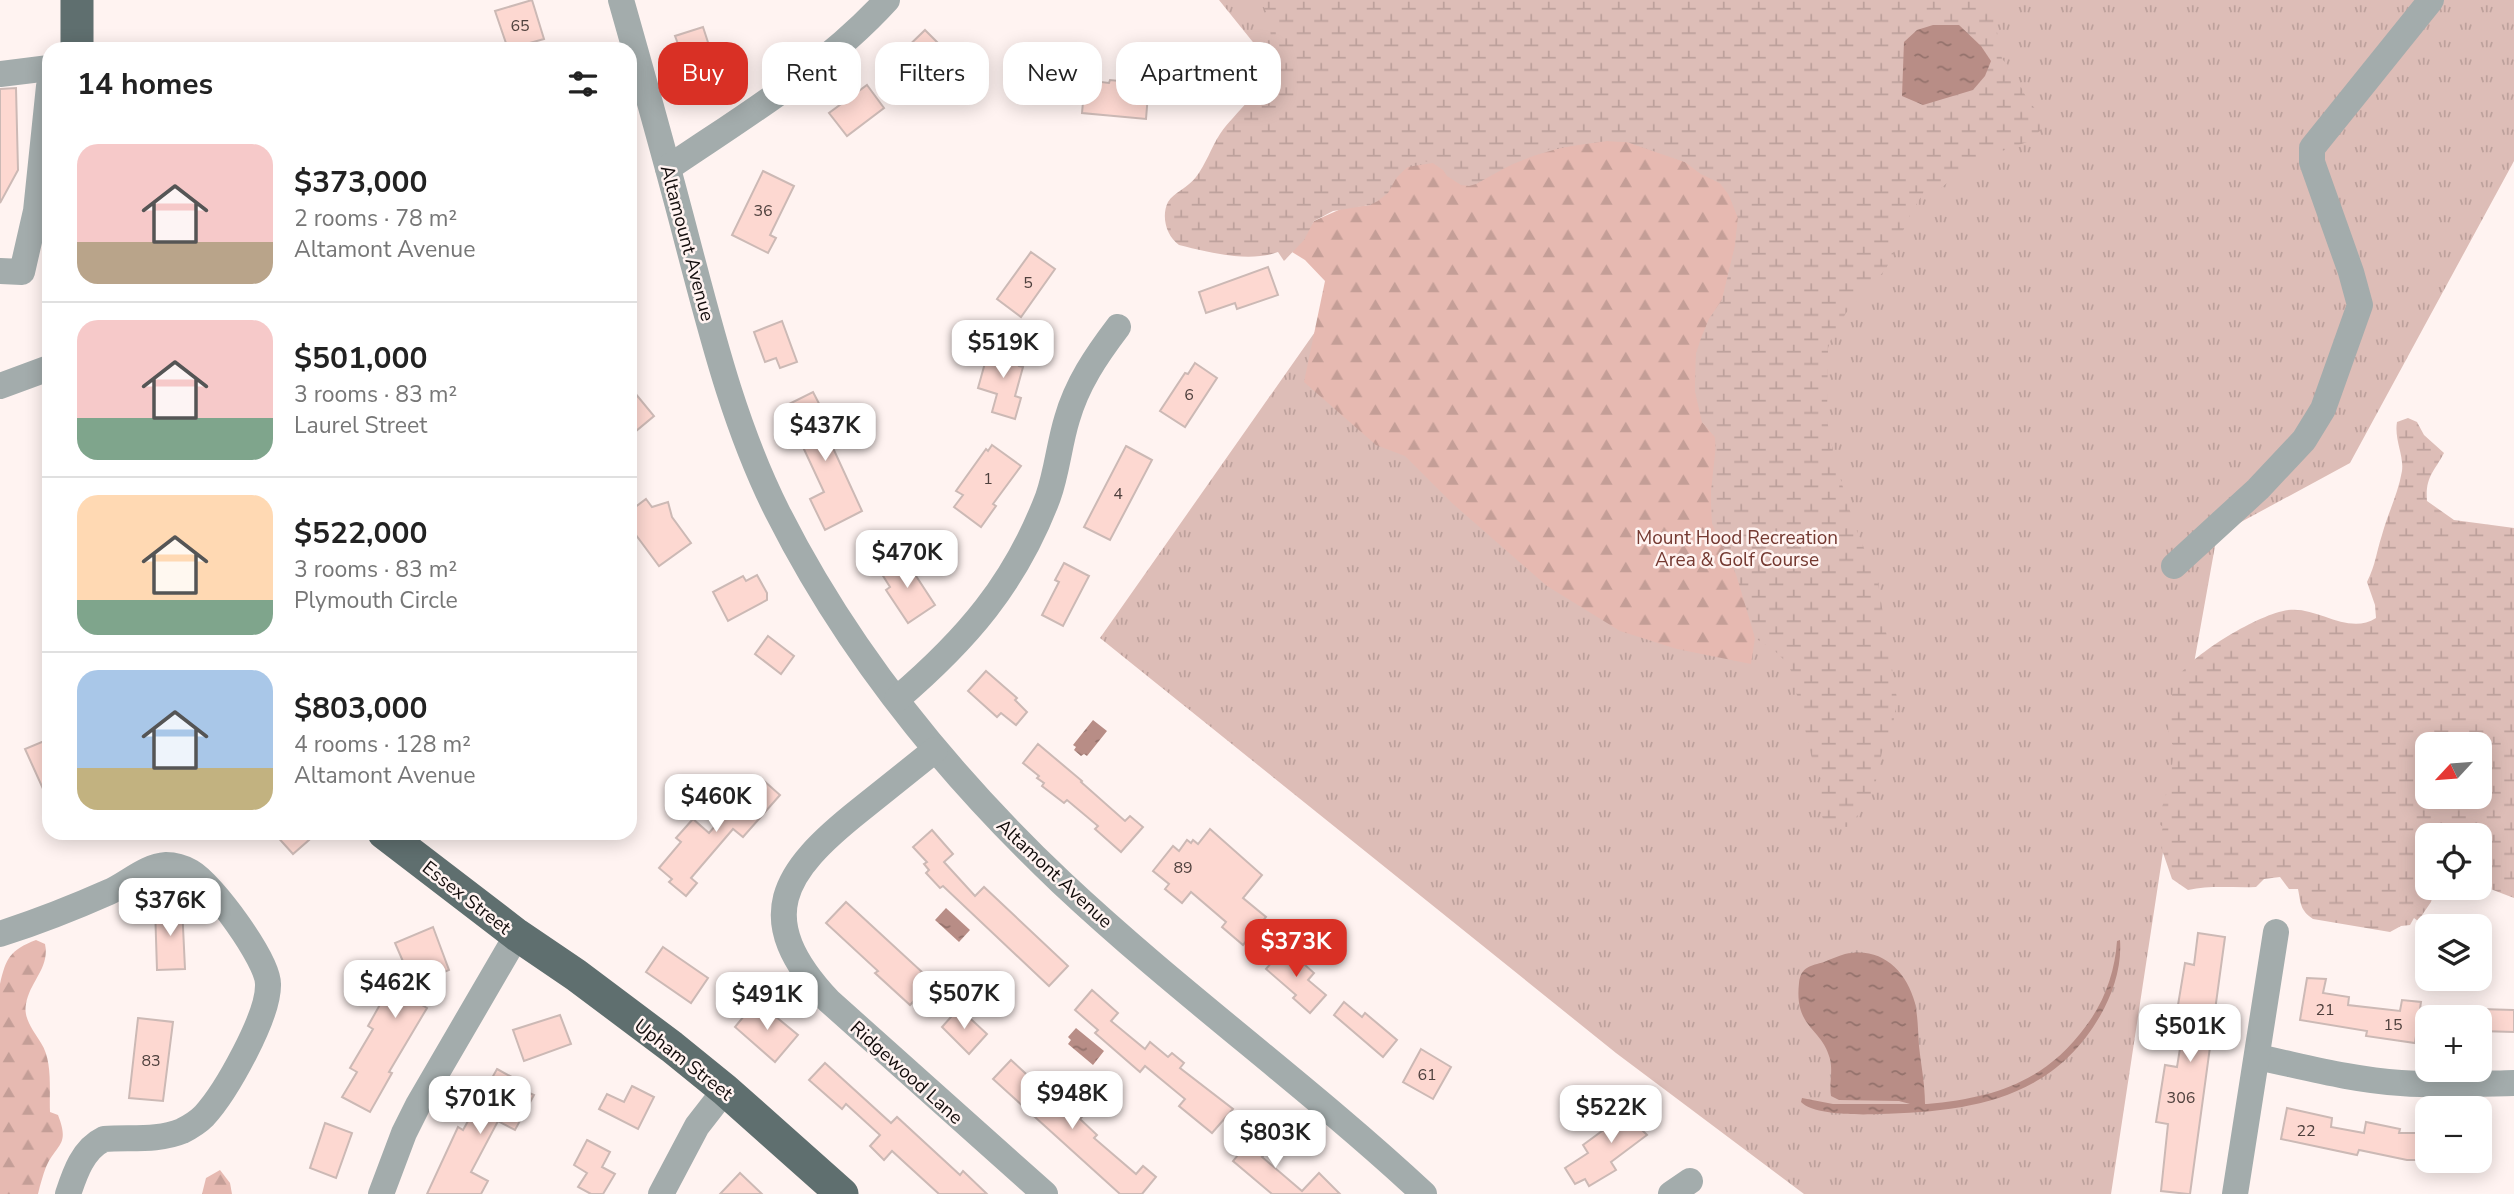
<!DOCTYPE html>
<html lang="en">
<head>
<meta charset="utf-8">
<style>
	:root { --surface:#fff; --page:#f2f2f2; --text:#222; --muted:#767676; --line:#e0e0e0; --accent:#d93025 }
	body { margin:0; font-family:"Nunito Sans",sans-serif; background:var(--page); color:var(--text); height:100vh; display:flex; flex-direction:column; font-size:26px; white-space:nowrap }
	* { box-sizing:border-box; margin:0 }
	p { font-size:23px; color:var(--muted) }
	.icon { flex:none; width:38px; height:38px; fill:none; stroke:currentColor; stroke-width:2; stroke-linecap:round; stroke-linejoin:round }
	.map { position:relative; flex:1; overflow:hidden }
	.details { position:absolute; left:42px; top:42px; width:595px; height:798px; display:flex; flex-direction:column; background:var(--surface); border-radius:21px; box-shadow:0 4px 18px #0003 }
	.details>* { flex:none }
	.hud { position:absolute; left:658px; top:42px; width:665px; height:63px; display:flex; gap:14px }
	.needle { width:46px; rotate:244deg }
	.controls { position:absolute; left:2415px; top:732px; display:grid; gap:14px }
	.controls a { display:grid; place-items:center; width:77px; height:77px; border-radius:14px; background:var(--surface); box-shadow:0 4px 18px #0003; font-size:35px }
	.price { position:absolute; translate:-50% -60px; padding:0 16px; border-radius:14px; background:#fff; color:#222; font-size:23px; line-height:46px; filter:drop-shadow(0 2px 4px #0008) }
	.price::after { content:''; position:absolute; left:50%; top:42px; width:21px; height:16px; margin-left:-10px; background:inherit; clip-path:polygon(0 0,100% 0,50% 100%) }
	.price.selected { background:var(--accent); color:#fff }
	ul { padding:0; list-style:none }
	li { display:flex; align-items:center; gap:21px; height:175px; padding:0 35px }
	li+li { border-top:2px solid var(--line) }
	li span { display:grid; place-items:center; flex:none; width:196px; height:140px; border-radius:21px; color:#555 }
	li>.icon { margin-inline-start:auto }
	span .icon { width:84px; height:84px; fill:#fffc; stroke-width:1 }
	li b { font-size:30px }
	h2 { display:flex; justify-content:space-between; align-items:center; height:84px; padding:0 35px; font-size:30px }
	.chip { padding:0 24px; border-radius:21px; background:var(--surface); box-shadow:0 4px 18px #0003; font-size:24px; line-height:63px }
	.chip.selected { background:var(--accent); color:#fff }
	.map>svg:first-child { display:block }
	.grass { fill:url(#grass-tufts) }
	.forest { fill:url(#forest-firs) }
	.wetland { fill:url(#wetland-marsh); fill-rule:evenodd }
	.water { fill:url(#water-ripples) }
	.building { fill:#fdd8d1; stroke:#ccb9b5; stroke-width:2 }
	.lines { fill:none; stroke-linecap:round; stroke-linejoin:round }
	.minor { stroke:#a3acac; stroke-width:26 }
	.major { stroke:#5f6f6f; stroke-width:33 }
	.labels { text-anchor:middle; stroke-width:5; stroke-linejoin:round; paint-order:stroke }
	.number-label { font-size:16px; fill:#4e403d }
	.street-label { font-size:19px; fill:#130d0c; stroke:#fff3f1 }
	.park-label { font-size:19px; fill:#743931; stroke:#fff3f1 }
</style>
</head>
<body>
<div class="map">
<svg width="2514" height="1194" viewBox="0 0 2514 1194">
	<defs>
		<pattern id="grass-tufts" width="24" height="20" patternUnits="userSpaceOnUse" patternTransform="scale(1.75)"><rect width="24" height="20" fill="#ddbdb7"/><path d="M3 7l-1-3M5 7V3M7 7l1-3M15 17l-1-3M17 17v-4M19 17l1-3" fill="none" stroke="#bda19c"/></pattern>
		<pattern id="forest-firs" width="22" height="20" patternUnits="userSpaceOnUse" patternTransform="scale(1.75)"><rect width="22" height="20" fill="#e6b9b1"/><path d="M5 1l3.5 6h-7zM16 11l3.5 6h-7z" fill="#c49e97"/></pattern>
		<pattern id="wetland-marsh" width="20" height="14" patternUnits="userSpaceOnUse" patternTransform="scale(1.75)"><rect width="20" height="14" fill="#ddbdb7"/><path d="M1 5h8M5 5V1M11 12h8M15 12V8" fill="none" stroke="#bda19c"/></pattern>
		<pattern id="water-ripples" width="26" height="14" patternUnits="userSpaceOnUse" patternTransform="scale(1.75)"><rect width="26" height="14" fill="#b88d86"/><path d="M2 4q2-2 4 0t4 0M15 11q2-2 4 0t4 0" fill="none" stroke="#94726c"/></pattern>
	</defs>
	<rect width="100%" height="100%" fill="#fff3f1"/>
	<!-- grass -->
	<path class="grass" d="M1219,0H2514V161L2350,463L2217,535L2179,747L2111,1194H1804L1616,1053L1100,638L1395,218Z"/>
	<!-- forest -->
	<g class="forest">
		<path d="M1607,141L1627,142L1685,162L1701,174L1720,183L1729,195L1738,218L1735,246L1722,300L1709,319L1696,354L1695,390L1702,422L1715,437L1716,456L1711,500L1712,523L1736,574L1750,616L1755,638L1751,664L1677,649L1620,631L1547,586L1452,503L1405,456L1376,445L1304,382L1325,281L1305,260L1292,252L1314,221L1343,208L1370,205L1407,167L1433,163L1444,170L1476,184C1516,158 1560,145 1607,141Z"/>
		<path d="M36,940L45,944C50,968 30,981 26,1004C23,1019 34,1031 41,1043C53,1061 49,1091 50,1112L58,1115C70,1146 57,1143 46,1167C43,1175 40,1185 38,1194H0V984C6,958 10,950 36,940Z"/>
		<path d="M220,1170L230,1183L232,1194H202L206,1178Z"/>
	</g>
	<!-- wetland -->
	<g class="wetland">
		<path d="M1259,0H1995L1993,10L2002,59L2012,69L2025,95L2041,117L2040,131L2027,142L1991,155L1977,167L1956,176L1937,191L1924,192L1911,213L1886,269L1846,313L1831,339L1828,348L1827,420L1834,457L1853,521L1878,583L1897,699L1893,725L1888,742L1882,752L1874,790L1850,827L1825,826L1820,809L1821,779L1813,763L1792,673L1787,663L1775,651L1755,638L1736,574L1712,523L1711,491L1716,445L1715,437L1702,422L1695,391L1696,354L1701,338L1709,319L1722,300L1735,246L1738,218L1729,195L1720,183L1701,174L1685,162L1627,142L1607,141L1550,149L1512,164L1476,184L1469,186L1461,185L1447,176L1443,170L1433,163L1419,160L1399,173L1388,193L1378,201L1370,205L1333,211L1314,221L1304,240L1284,261L1278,252C1248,263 1208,252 1179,245C1166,236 1161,216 1168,202C1173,193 1189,187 1196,177C1206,164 1211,148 1220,134C1228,122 1239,112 1248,101C1267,75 1282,28 1259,0Z"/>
		<path d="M2408,418L2417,422L2424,435L2444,453C2434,472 2425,477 2427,501L2454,520L2514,528V898L2480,885V835H2427V887H2435L2431,902L2418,921L2414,918L2410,925L2401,926L2390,932L2313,919C2300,910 2301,904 2298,889H2289L2280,877L2264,879L2256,887C2233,888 2210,885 2188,890L2172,879L2159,841L2163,827L2157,822L2168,789L2175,748C2166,737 2168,727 2170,713C2172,701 2171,688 2178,677C2194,653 2259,614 2288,610C2318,606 2348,636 2376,618L2375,605L2367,582C2376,564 2376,553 2382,535C2388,513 2398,494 2402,471C2404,455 2394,439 2397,422ZM2427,744H2480V796H2427Z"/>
	</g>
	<!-- water -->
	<g class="water">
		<path d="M1933,25H1959L1981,46L1991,61L1985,76L1973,90L1923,105L1902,96L1904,42L1917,30Z"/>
		<path d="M921,534L947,540L951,552L948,557L942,560L932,555L926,558L917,555C912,547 912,539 921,534Z"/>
		<path d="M1093,720L1107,731L1087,756L1084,754L1081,756L1074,750L1076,747L1073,745Z"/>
		<path d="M946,908L970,930L959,942L935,920Z"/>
		<path d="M2120,940C2122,966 2113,994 2100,1016C2051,1101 1967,1112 1878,1114C1861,1115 1813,1115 1801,1102L1802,1098L1833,1104H1910L1899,1101L1839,1100L1831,1096C1829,1084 1833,1072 1830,1059C1822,1027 1794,1029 1799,983C1801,966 1811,966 1824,962C1831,959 1838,956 1845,954C1881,946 1906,970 1915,1003C1918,1017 1918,1032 1919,1046C1921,1065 1925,1084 1925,1104H1927C1994,1098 2045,1082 2086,1026C2105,1001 2115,971 2117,941Z"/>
		<path d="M1076,1028L1104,1051L1093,1065L1068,1044L1071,1040L1068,1037Z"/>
	</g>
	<!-- building -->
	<g class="building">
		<path d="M532,0L544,39L508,49L495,11Z"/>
		<path d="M703,27L719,76L699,83L695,71L689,73L675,36Z"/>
		<path d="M925,30L946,51L917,78L897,57Z"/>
		<path d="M1120,79L1149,82L1146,119L1082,113L1085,80L1109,83L1110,80L1119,81Z"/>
		<path d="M867,85L884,108L847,136L829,113Z"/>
		<path d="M16,88L18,170L0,203V89Z"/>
		<path d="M763,171L794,186L770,235L776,238L768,253L732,235Z"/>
		<path d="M1031,252L1055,269L1021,317L997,299Z"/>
		<path d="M1268,267L1278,295L1237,309L1235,303L1206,313L1199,292Z"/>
		<path d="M782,321L797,362L780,368L776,358L765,362L754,332Z"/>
		<path d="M990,345L1022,355L1019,366L1023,367L1015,396L1021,398L1015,419L992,412L997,394L978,388Z"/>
		<path d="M1195,363L1217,378L1185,427L1160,411L1185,373L1188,374Z"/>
		<path d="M630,387L654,416L630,436Z"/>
		<path d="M813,392L829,423L833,421L841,437L835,440L838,446L833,448L862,511L825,530L810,499L824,492L795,430L800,428L789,404Z"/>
		<path d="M992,445L1021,466L993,504L996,506L981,527L954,507L963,495L956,491L986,449L988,451Z"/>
		<path d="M1126,446L1152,460L1110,540L1084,527Z"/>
		<path d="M646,499L652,507L668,502L672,517L691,543L659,566L630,527V511Z"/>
		<path d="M903,556L935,605L908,623L886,590L890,587L880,571Z"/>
		<path d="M1064,563L1089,576L1063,626L1042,615L1059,582L1055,580Z"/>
		<path d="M757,575L767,593V600L728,621L713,592L743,576L746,581Z"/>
		<path d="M768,636L794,656L781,674L755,654Z"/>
		<path d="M986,671L1017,698L1015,700L1027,712L1016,725L1001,713L997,717L968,691Z"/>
		<path d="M49,739V802L25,749Z"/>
		<path d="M1038,744L1082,781L1081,782L1125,821L1130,816L1143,827L1121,852L1095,829L1098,826L1067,800L1064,803L1042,786L1044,783L1037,778L1039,776L1023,763Z"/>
		<path d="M763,780L780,795L743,837L733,829L691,878L697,883L686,896L669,882L672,879L659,868L681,842L676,838L693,819L709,833L734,804L725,796L738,782L747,789L751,785L755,789Z"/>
		<path d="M1210,829L1262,875L1243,898L1266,917L1243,945L1222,927L1226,922L1191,892L1182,903L1165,889L1169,884L1153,871L1173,846L1179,851L1187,840L1191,843L1193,840L1198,844Z"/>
		<path d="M932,830L953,854L944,862L975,896L984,887L1068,966L1049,986L943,886L940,888L926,873L929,870L924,864L927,862L913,847Z"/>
		<path d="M274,833H317L293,854Z"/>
		<path d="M846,902L922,972L917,977L927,987L910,1005L875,973L878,971L826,923Z"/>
		<path d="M182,906L185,969L157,970L155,907Z"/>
		<path d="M433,927L449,970L398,991L427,1008L389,1072L392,1073L370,1112L342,1097L357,1072L350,1068L373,1029L368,1026L387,992L394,996L408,973L395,943Z"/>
		<path d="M2198,933L2225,937L2190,1194H2188L2161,1191L2168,1124L2156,1122L2165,1065L2177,1067L2184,1024L2175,1023L2185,963L2194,965Z"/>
		<path d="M663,947L708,978L691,1003L646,972Z"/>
		<path d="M1285,947L1314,973L1308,980L1326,995L1310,1013L1293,998L1296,995L1266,969Z"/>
		<path d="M2307,978L2326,979L2323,993L2349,997L2348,1005L2400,1011L2402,1000L2421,1002L2415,1043L2366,1036L2367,1031L2300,1020Z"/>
		<path d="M1092,990L1118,1013L1111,1021L1145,1049L1150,1042L1168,1057L1172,1053L1184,1063L1180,1068L1233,1109L1212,1133L1179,1106L1185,1099L1145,1066L1140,1072L1095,1033L1098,1030L1075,1010Z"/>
		<path d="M1344,1002L1362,1017L1365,1013L1397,1040L1383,1057L1334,1015Z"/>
		<path d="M753,1005L760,1012L764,1007L798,1035L775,1062L735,1027Z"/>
		<path d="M959,1008L987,1034L969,1054L942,1027Z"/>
		<path d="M2480,1009L2514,1010V1032L2480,1031Z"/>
		<path d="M560,1015L571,1044L524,1061L513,1030Z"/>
		<path d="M138,1018L173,1022L163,1101L129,1098Z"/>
		<path d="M1421,1049L1451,1067L1433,1099L1403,1082Z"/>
		<path d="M1011,1060L1063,1108L1072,1099L1086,1112L1080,1119L1097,1135L1094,1138L1136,1174L1143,1166L1156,1177L1142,1194H1120L993,1079Z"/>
		<path d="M825,1063L891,1123L897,1117L960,1175L963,1171L987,1194H939L892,1151L884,1160L870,1146L880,1135L846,1104L842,1109L809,1080Z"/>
		<path d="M497,1069L521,1082L518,1088L534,1095L515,1130L498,1121L471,1172L488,1181L481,1194H427L458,1127L463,1130Z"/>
		<path d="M632,1086L654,1097L638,1129L599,1109L607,1094L624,1102Z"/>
		<path d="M1643,1101L1657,1120L1643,1131L1647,1135L1611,1162L1616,1170L1589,1186L1585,1179L1575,1184L1565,1168L1588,1153L1583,1145Z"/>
		<path d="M2287,1108L2332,1118L2331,1127L2364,1133L2366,1122L2400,1129L2399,1133H2427V1160H2407L2359,1150L2357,1155L2281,1139Z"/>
		<path d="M325,1123L352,1133L336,1178L310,1168Z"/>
		<path d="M1260,1128L1276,1141L1262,1157L1302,1191L1319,1173L1340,1194H1272L1233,1161Z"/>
		<path d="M587,1140L610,1152L602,1167L615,1174L603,1194H591L578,1187L587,1173L574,1165Z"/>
		<path d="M740,1173L762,1194H720Z"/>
	</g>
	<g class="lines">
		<!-- minor -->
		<g class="minor">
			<path d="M621,0C644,81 667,163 688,244C712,335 735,428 778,513C848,652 949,776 1062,883C1178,992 1308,1086 1424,1194"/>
			<path d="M0,74L49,68"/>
			<path d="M668,168C743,117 825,68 887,0"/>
			<path d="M0,271L22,272L36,211L49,86"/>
			<path d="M0,386L49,368"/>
			<path d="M2174,566L2258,489L2304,440L2323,409L2360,305L2351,272L2312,162V148L2431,0"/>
			<path d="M897,699C966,640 1015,584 1048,497C1057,472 1059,445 1067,419C1077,384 1096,356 1118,327"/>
			<path d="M935,750C910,770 885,790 860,810C782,872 751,918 829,1001L1045,1194"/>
			<path d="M0,934C37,922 73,908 109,892C127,884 146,866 166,865C174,865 184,868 191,872C212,884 268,960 268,984C269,1016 226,1092 204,1116C198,1122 190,1127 182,1131C158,1141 130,1137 104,1139C83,1149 75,1173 68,1194"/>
			<path d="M2257,1057C2305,1067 2352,1080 2401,1083C2438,1086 2476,1084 2514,1083"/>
			<path d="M381,1194L404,1133L418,1105L517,935"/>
			<path d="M661,1194L697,1126L725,1090"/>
			<path d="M1671,1194L1690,1181"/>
			<path d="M2235,1194L2276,932"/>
		</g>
		<!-- major -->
		<g class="major">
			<path d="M77,49V0"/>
			<path d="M384,833L517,935L576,975L672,1047L725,1090L842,1194"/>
		</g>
	</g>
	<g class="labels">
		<!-- number labels -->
		<g class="number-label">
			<text x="520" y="31">65</text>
			<text x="763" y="216">36</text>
			<text x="1028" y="288">5</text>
			<text x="1189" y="400">6</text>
			<text x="988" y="484">1</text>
			<text x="1118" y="499">4</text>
			<text x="1183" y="873">89</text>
			<text x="2325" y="1015">21</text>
			<text x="2393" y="1030">15</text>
			<text x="151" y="1066">83</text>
			<text x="1427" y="1080">61</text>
			<text x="2181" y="1103">306</text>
			<text x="2306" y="1136">22</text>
		</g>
		<!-- street labels -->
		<g class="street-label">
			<text transform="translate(688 243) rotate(75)" y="7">Altamount Avenue</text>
			<text transform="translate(1055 873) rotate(43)" y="7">Altamont Avenue</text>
			<text transform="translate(467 897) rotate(38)" y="7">Essex Street</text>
			<text transform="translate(684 1059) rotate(38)" y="7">Upham Street</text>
			<text transform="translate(907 1072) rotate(42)" y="7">Ridgewood Lane</text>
		</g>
		<!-- park labels -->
		<g class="park-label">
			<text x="1737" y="544">Mount Hood Recreation<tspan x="1737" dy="22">Area &amp; Golf Course</tspan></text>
		</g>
	</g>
</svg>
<div class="controls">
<a><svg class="needle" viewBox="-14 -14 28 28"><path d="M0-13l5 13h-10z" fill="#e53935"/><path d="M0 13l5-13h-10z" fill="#767676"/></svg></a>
<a><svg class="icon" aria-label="locate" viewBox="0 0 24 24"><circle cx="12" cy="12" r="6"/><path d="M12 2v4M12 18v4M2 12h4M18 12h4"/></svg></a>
<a><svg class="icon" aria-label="layers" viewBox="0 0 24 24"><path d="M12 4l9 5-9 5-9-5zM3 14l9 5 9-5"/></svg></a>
<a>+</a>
<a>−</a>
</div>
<b class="price" style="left:1003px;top:380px">$519K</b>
<b class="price" style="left:825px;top:463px">$437K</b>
<b class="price" style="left:907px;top:590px">$470K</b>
<b class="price" style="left:716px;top:834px">$460K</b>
<b class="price" style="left:170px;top:938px">$376K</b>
<b class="price selected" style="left:1296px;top:979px">$373K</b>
<b class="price" style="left:395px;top:1020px">$462K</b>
<b class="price" style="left:964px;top:1031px">$507K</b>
<b class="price" style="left:767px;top:1032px">$491K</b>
<b class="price" style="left:2190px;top:1064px">$501K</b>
<b class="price" style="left:1072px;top:1131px">$948K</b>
<b class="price" style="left:480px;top:1136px">$701K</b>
<b class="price" style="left:1611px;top:1145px">$522K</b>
<b class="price" style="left:1275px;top:1170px">$803K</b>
<div class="hud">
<a class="chip selected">Buy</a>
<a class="chip">Rent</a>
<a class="chip">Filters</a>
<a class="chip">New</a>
<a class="chip">Apartment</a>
</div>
<section class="details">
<h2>14 homes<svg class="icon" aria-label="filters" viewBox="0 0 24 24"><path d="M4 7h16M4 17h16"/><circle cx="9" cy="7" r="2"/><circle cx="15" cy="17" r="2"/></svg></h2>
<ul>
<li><span style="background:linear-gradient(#f6c9c9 70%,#b9a48a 0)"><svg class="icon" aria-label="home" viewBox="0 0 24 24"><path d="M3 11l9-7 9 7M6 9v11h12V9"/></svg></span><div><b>$373,000</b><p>2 rooms · 78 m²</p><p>Altamont Avenue</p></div></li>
<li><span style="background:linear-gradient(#f6c9c9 70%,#7fa58c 0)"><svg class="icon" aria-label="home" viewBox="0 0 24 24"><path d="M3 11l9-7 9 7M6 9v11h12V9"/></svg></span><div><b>$501,000</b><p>3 rooms · 83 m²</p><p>Laurel Street</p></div></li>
<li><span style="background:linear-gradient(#ffd9b3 75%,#7fa58c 0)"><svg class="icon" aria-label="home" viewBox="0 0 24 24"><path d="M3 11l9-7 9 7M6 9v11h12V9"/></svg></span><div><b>$522,000</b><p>3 rooms · 83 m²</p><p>Plymouth Circle</p></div></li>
<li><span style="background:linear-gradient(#a9c7e8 70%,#c2b280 0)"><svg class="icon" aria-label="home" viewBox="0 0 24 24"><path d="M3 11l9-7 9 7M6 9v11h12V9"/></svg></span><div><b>$803,000</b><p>4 rooms · 128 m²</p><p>Altamont Avenue</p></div></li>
</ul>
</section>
</div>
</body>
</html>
